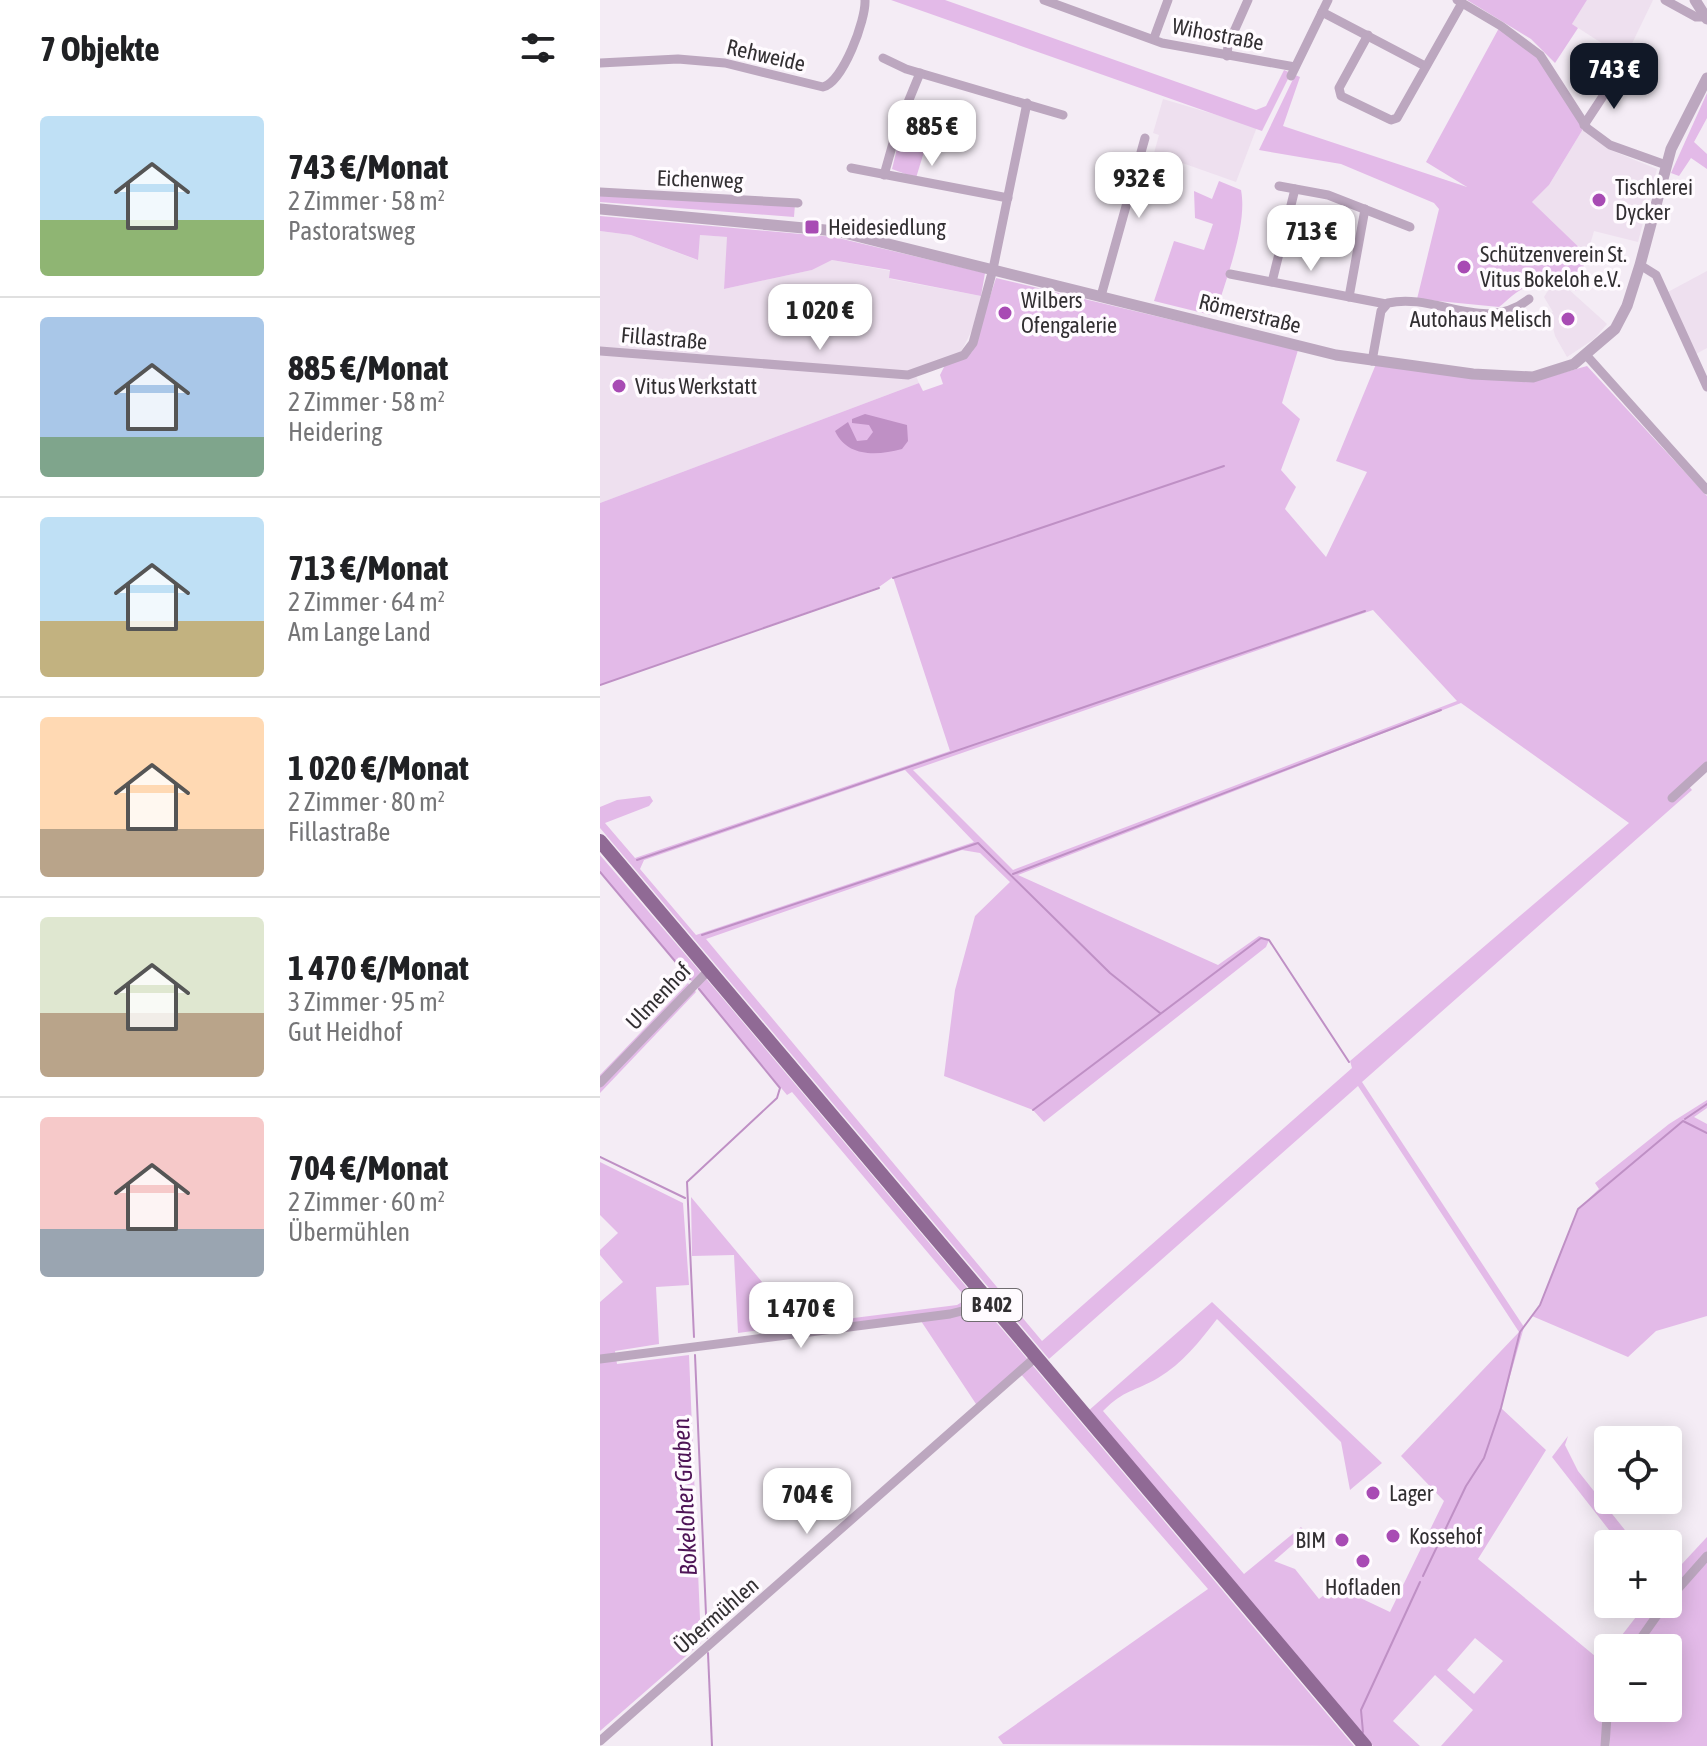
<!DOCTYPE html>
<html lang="de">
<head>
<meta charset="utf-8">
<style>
	:root { --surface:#fff; --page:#f2f2f2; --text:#202124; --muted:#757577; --line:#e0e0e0; --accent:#111827 }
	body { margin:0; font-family:"Asap Condensed",sans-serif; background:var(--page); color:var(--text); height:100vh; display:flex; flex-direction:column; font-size:30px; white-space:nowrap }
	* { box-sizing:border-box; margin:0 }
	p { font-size:26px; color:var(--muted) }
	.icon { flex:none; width:44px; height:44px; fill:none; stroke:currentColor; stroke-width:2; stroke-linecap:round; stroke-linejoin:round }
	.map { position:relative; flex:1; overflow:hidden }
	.panel { display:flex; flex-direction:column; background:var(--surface); width:600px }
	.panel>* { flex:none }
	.fabs { position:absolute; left:994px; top:1426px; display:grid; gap:16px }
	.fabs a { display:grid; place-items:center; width:88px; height:88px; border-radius:8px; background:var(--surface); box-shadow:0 4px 20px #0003; font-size:40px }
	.price { position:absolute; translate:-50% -68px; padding:0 18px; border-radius:16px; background:#fff; color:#222; font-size:26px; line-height:52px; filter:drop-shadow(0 2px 4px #0008) }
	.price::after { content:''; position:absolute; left:50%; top:48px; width:24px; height:18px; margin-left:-12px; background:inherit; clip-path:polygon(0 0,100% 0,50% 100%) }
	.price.on { background:var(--accent); color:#fff }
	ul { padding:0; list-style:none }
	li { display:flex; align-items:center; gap:24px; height:200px; padding:0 40px }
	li+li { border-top:2px solid var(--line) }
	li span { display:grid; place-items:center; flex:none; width:224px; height:160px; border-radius:8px; color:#555 }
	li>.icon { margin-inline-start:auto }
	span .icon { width:96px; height:96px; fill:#fffc; stroke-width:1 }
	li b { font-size:34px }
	h2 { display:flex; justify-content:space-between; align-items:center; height:96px; padding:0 40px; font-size:34px }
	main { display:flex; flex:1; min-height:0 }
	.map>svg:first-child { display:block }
	.built { fill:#eee0ef }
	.green { fill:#e3bae8; fill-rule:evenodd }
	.water { fill:#bf90c5 }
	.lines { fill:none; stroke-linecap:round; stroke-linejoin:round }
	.stream { stroke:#bf90c5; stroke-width:2 }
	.minor { stroke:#bca7bf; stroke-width:9 }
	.tertiary { stroke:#bca7bf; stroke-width:11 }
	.primary { stroke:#906a95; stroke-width:14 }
	.poi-dot { fill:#a84bb4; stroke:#fffbff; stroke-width:3 }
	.labels { text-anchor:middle; stroke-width:7; stroke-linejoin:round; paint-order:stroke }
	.shield { fill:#fffbff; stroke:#706c70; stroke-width:2 }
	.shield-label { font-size:20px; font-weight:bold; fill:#322f32 }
	.street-label { font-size:22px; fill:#322f32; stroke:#fffbff }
	.poi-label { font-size:22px; fill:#322f32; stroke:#fffbff; text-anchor:start }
	.water-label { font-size:24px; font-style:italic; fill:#4e1456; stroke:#fffbff }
</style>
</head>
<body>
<main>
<section class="panel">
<h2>7 Objekte<svg class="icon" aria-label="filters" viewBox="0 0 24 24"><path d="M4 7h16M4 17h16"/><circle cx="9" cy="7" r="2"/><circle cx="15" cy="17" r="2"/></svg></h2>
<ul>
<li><span style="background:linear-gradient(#bfe0f5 65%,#8fb573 0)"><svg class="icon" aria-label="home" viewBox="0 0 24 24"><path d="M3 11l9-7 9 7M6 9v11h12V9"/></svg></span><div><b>743 €/Monat</b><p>2 Zimmer · 58 m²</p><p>Pastoratsweg</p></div></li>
<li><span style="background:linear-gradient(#a9c7e8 75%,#7fa58c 0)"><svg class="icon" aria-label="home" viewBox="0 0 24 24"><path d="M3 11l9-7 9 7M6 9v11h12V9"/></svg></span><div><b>885 €/Monat</b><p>2 Zimmer · 58 m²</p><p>Heidering</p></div></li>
<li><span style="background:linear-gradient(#bfe0f5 65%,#c2b280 0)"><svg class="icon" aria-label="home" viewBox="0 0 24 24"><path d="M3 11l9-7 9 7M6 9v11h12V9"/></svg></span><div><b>713 €/Monat</b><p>2 Zimmer · 64 m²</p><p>Am Lange Land</p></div></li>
<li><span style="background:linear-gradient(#ffd9b3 70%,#b9a48a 0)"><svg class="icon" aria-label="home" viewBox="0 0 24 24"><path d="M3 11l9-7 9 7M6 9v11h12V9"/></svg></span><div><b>1 020 €/Monat</b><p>2 Zimmer · 80 m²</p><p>Fillastraße</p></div></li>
<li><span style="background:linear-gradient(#dfe7d0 60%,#b9a48a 0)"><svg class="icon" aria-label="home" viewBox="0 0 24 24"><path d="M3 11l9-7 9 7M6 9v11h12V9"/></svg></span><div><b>1 470 €/Monat</b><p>3 Zimmer · 95 m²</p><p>Gut Heidhof</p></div></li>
<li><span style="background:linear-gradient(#f6c9c9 70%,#9aa5b1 0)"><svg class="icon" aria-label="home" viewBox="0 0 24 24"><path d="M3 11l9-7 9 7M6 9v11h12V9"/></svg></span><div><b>704 €/Monat</b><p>2 Zimmer · 60 m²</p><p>Übermühlen</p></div></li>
</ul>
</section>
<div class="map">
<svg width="1107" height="1746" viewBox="0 0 1107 1746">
	<rect width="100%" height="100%" fill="#f4ecf5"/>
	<!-- built -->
	<g class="built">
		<path d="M987,0H1053L1025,58L972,24Z"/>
		<path d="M563,99L657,127L636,182L554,153L559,135L553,133Z"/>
		<path d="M983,129L1008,149L1057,169L1038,242L994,231L987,255L932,202L949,185Z"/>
		<path d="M0,231L31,235L97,260L100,235L128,237L124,289L212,270L232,260L291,271L290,279L381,296L372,330L360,354L314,371L319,383L0,503Z"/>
		<path d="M1107,271V348L1096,354L1066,293Z"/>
		<path d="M956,278L1007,324L994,339L967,357L955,336L950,314L953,312L944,297Z"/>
	</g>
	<!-- green -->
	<g class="green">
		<path d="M291,0H345L656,110L666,106L684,70L691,73L662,131Z"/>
		<path d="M867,0H987L972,24L978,28L955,63L931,39Z"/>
		<path d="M899,28L938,57L983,129L949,185L932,202L987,255L976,291L958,275L948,290C927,278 915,294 899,307L817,299L839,209L834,203L741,164L659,150L695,75L700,77L683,126L867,187L826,162Z"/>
		<path d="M1107,93V118L1094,142L1107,154V169L1091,158L1079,176L1071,173Z"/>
		<path d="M303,124L330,132L316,178L292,169Z"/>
		<path d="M619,181L641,190C648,225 625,281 615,316L554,301L574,241L604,250L613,224L595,218L594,191L612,199Z"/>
		<path d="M0,193L195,204L194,217L0,202Z"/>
		<path d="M0,216L234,237L385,273L381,296L289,278L290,270L232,260L212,270L124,289L127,237L100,235L98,260L31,235L0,231Z"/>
		<path d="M396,278L698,350L682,403L700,419L681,470L696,487L685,509L726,557L767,472L736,461L776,364L955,375L987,366L1107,496V766L1087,784L1092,790L762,1082L924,1327L901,1408L946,1450L878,1559L1001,1661L1008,1653L1002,1746H841L873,1710L835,1675L793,1721L820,1746H773L487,1412L612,1302L782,1463L750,1490L741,1442L617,1319C600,1341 582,1364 558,1378C534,1392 525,1389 503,1411L644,1574L701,1527L706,1533L674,1561L695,1569L719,1599L735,1586L790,1612L844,1501L801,1456L919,1332L758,1086L449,1359L0,828V807L17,800L50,796L53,801L49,806L5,823L35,858L350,751L293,577L279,587L0,685V503L319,383L323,391L343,384L340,375L345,365L372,352ZM773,610L857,701L413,870L313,770ZM861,703L1029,823L750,1061L752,1068L442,1341L106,939L362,850L380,853L410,882L375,916L355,990L344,1076L433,1110L444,1122L666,947L669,940L659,936L618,965L418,875ZM305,770L374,842L96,935L40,869L44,860ZM875,1638L903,1661L874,1694L847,1670Z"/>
		<path d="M0,855L103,975L754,1746L403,1744L398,1737L608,1589L419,1372L378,1407L319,1318L176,1336L175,1328L138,1333L134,1255L92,1256L91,1197L198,1325L357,1305L367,1299L192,1092L187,1095L0,872Z"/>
		<path d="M88,983L96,992L0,1093V1075Z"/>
		<path d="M1107,1100V1108L1094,1117L1107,1124V1316L1056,1331L1028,1357L932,1316L940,1305L978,1209L999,1189L995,1183L1069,1124Z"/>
		<path d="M0,1162L83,1203L89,1285L56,1287L59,1344L15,1351L17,1364L89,1355L101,1643L0,1731V1302L23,1282L0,1255V1250L18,1233L0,1215Z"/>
		<path d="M968,1436L965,1445L978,1471L1036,1544H1020L952,1457Z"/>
		<path d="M1107,1537V1553L1070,1593L1068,1579Z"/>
		<path d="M1107,1560V1746H1010V1708H1068V1648H1040L1070,1601Z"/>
		<path d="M1046,1604H1061L1030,1648H1012Z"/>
	</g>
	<!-- water -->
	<path class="water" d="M265,414L307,425L308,441L302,449C276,456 247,457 235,431L248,422L257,441L267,440L273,432L269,425L252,423V419Z"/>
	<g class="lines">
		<!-- stream -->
		<g class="stream">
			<path d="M293,578L624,466"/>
			<path d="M0,685L279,588"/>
			<path d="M37,860L765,611"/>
			<path d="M0,872L90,979"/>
			<path d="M413,874L841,710"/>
			<path d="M102,935L378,843L510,973L560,1013"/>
			<path d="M433,1110L661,938L669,940L749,1062"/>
			<path d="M1085,1119L1107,1104"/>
			<path d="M0,1157L85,1198"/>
			<path d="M94,1337L87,1182L177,1098L180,1088L99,989"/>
			<path d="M95,1355L107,1638"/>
			<path d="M823,1576L866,1486L884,1458L901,1408L920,1332L940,1305L978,1209L1083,1121L1107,1133"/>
			<path d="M108,1653L112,1746"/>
			<path d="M763,1732L761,1710L820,1582"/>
		</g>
		<!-- minor -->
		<g class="minor">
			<path d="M444,0L562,43L695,67"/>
			<path d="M857,0L901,26L940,55L987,128L1010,145L1066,165"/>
			<path d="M1065,0L1096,17H1106"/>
			<path d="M722,12L825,66"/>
			<path d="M768,35L739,88L741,96L791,120L797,118L862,3"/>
			<path d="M554,38L568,0"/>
			<path d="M627,56L628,45L648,0"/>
			<path d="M283,58L306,69L463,115"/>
			<path d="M0,63L78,59L125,63L223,87C243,82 266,20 265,0"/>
			<path d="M691,76L728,0"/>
			<path d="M984,125L1013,81L1028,71"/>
			<path d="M251,168L408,198"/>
			<path d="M284,175L297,129L320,73"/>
			<path d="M679,186L728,195L810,227"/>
			<path d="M0,192L198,203"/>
			<path d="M1040,265L1056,275L1107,387"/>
			<path d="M630,274L786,304"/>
			<path d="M672,282L695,189"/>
			<path d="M501,296L545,138"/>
			<path d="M749,297L765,209"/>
			<path d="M0,351L308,375L364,355L373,343L393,269L427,103"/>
			<path d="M987,356L1107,490"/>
			<path d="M772,361L781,311L788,303C836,292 883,335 929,299"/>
			<path d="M1072,798L1107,766"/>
			<path d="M0,1083L109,970"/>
			<path d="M0,1359L350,1314L366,1310L387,1298"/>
			<path d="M1068,1600L1107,1556"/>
			<path d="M1034,1648L1065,1604"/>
			<path d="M0,1741L436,1357"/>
			<path d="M1005,1746L1008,1701"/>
		</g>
		<!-- tertiary -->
		<g class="tertiary">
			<path d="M1095,0L1107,19"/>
			<path d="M0,209L236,231L736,355L873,374L933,377L974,364L1015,329L1027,306L1040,265L1071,149L1107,78"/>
		</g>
		<!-- primary -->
		<path class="primary" d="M0,841L765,1746"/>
	</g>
	<!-- markers -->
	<g class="poi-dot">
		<circle cx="999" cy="200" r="8"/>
		<rect x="204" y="219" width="16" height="16" rx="4"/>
		<circle cx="864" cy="267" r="8"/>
		<circle cx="405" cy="313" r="8"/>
		<circle cx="968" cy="319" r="8"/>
		<circle cx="19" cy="386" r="8"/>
		<circle cx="773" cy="1493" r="8"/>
		<circle cx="793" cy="1536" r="8"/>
		<circle cx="742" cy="1540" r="8"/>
		<circle cx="763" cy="1561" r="8"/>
	</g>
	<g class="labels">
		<!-- shield labels -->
		<rect class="shield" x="362" y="1289" width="60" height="32" rx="6"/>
		<g class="shield-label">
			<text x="392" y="1312">B 402</text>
		</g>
		<!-- street labels -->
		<g class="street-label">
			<text transform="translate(618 34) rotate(11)" y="8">Wihostraße</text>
			<text transform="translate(166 55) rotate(13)" y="8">Rehweide</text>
			<text transform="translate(100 179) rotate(2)" y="8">Eichenweg</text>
			<text transform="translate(650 313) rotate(14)" y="8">Römerstraße</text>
			<text transform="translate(64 338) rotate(5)" y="8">Fillastraße</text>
			<text transform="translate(58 996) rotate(-46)" y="8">Ulmenhof</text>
			<text transform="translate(116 1615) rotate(-41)" y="8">Übermühlen</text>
		</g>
		<!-- poi labels -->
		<g class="poi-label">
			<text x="1015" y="195">Tischlerei<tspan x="1015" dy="25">Dycker</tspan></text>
			<text x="228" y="235">Heidesiedlung</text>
			<text x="880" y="262">Schützenverein St.<tspan x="880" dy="25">Vitus Bokeloh e.V.</tspan></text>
			<text x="421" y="308">Wilbers<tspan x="421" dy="25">Ofengalerie</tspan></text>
			<text x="952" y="327" text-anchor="end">Autohaus Melisch</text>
			<text x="35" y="394">Vitus Werkstatt</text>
			<text x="789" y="1501">Lager</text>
			<text x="809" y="1544">Kossehof</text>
			<text x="726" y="1548" text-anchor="end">BIM</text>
			<text x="763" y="1595" text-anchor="middle">Hofladen</text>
		</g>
		<!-- water labels -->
		<g class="water-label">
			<text transform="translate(85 1497) rotate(-93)" y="8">Bokeloher Graben</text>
		</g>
	</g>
</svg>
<div class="fabs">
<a><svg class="icon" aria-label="locate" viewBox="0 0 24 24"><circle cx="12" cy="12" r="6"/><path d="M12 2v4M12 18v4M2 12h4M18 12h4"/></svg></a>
<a>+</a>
<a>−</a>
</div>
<b class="price on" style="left:1014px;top:111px">743 €</b>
<b class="price" style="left:332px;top:168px">885 €</b>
<b class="price" style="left:539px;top:220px">932 €</b>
<b class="price" style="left:711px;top:273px">713 €</b>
<b class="price" style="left:220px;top:352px">1 020 €</b>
<b class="price" style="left:201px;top:1350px">1 470 €</b>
<b class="price" style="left:207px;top:1536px">704 €</b>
</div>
</main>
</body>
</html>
